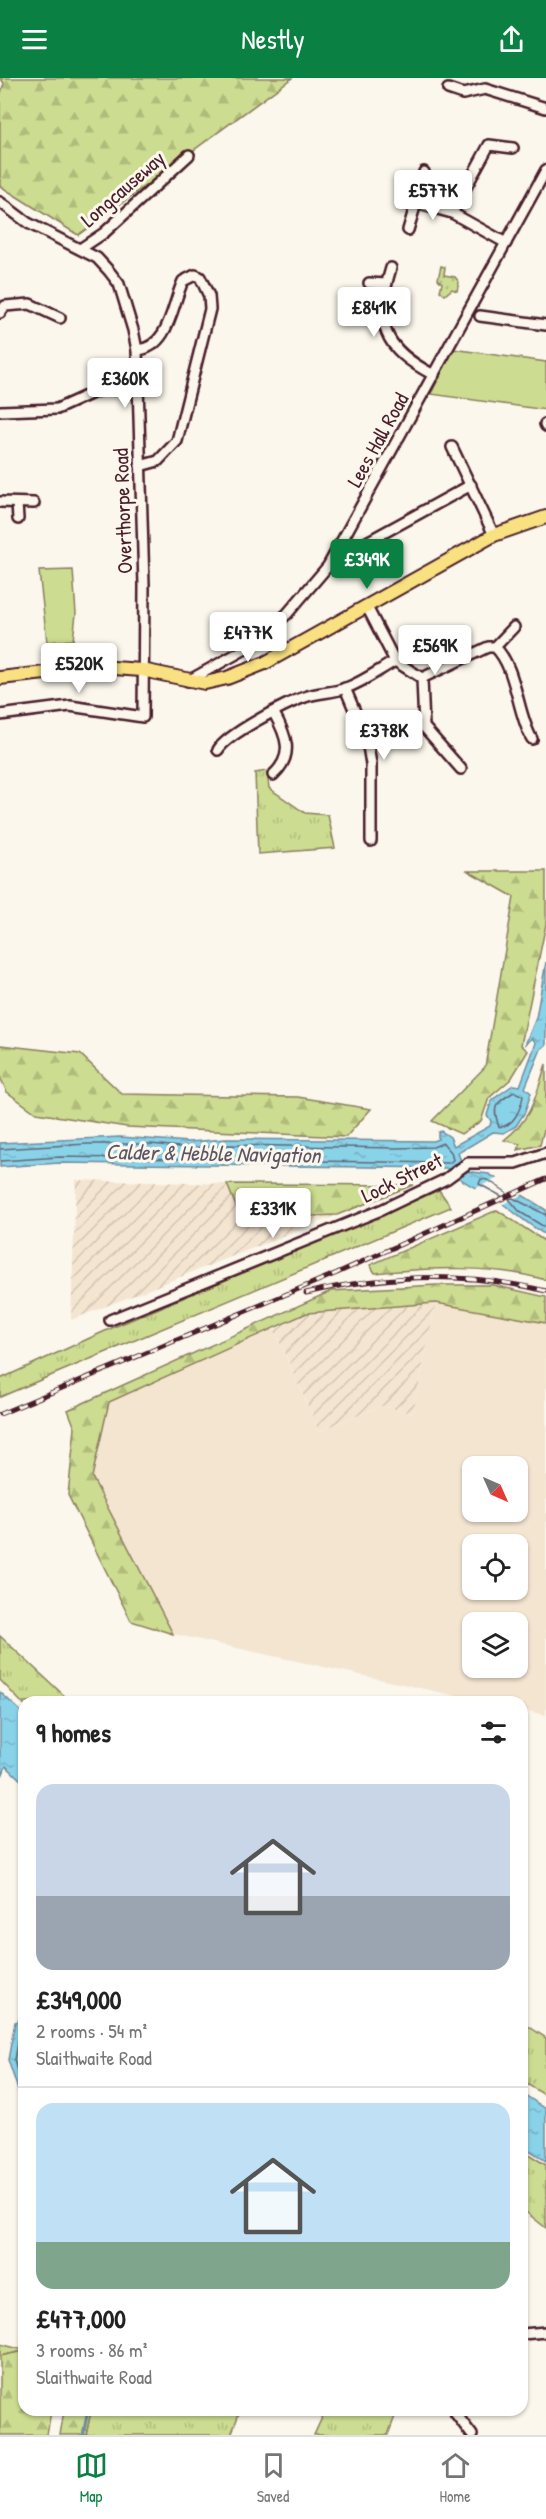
<!DOCTYPE html>
<html lang="en">
<head>
<meta charset="utf-8">
<style>
	:root { --surface:#fff; --page:#f6f6f6; --text:#222; --muted:#767676; --line:#e0e0e0; --accent:#0b8043 }
	body { margin:0; font-family:"Patrick Hand",sans-serif; background:var(--page); color:var(--text); height:100vh; display:flex; flex-direction:column; font-size:22px; white-space:nowrap }
	* { box-sizing:border-box; margin:0 }
	p { font-size:20px; color:var(--muted) }
	.icon { flex:none; width:33px; height:33px; fill:none; stroke:currentColor; stroke-width:2; stroke-linecap:round; stroke-linejoin:round }
	.map { position:relative; flex:1; overflow:hidden }
	.side { position:absolute; left:18px; top:1618px; width:510px; height:720px; display:flex; flex-direction:column; background:var(--surface); border-radius:18px; box-shadow:0 2px 4px #0004 }
	.side>* { flex:none }
	.needle { width:39px; rotate:135deg }
	.tools { position:absolute; left:462px; top:1378px; display:grid; gap:12px }
	.tools a { display:grid; place-items:center; width:66px; height:66px; border-radius:12px; background:var(--surface); box-shadow:0 2px 4px #0004; font-size:30px }
	.price { position:absolute; translate:-50% -51px; padding:0 14px; border-radius:6px; background:#fff; color:#222; font-size:20px; line-height:39px; filter:drop-shadow(0 2px 3px #0008) }
	.price::after { content:''; position:absolute; left:50%; top:36px; width:18px; height:14px; margin-left:-9px; background:inherit; clip-path:polygon(0 0,100% 0,50% 100%) }
	.price.selected { background:var(--accent); color:#fff }
	ul { padding:0; list-style:none }
	li { display:grid; align-content:center; gap:12px; height:318px; padding:0 18px }
	li+li { border-top:2px solid var(--line) }
	li span { display:grid; place-items:center; height:186px; border-radius:18px; color:#555 }
	li>.icon { margin-inline-start:auto }
	span .icon { width:108px; height:108px; fill:#fffc; stroke-width:1 }
	li b { font-size:26px }
	h2 { display:flex; justify-content:space-between; align-items:center; height:72px; padding:0 18px; font-size:26px }
	header { display:flex; justify-content:space-between; align-items:center; height:78px; padding:0 18px; background:var(--accent); color:#fff; font-size:27px; font-weight:600 }
	.menu { display:flex; justify-content:space-around; align-items:center; height:84px; border-top:2px solid var(--line); background:var(--surface); font-size:16px; color:var(--muted) }
	.menu a { display:grid; justify-items:center; gap:3px }
	.menu .selected { color:var(--accent) }
	.map>svg:first-child { display:block }
	.built { fill:#f4e5d1; fill-rule:evenodd }
	.industrial { fill:url(#industrial-furrows) }
	.grass { fill:url(#grass-tufts); stroke:#8b7e5e; stroke-width:1.5 }
	.forest { fill:url(#forest-firs); stroke:#8b7e5e; stroke-width:1.5 }
	.park { fill:url(#park-dots); stroke:#8b7e5e; stroke-width:1.5 }
	.garden { fill:#ccdc90; stroke:#8b7e5e; stroke-width:1.5 }
	.water { fill:url(#water-ripples); stroke:#708b9d; stroke-width:1.5 }
	.pier { fill:#fbf7ec }
	.lines { fill:none; stroke-linecap:round; stroke-linejoin:round }
	.shore { stroke:#636777; stroke-width:1.5 }
	.stream { stroke:#708b9d; stroke-width:3 }
	.minor-casing { stroke:#4a1f2b; stroke-width:14 }
	.major-casing { stroke:#4a1f2b; stroke-width:16 }
	.minor { stroke:#fbf7ec; stroke-width:9 }
	.major { stroke:#f9e181; stroke-width:12 }
	.rail-casing { stroke:#4a1f2b; stroke-width:5 }
	.rail { stroke:#fbf7ec; stroke-width:3; stroke-dasharray:9; stroke-linecap:butt }
	.labels { text-anchor:middle; stroke-width:6; stroke-linejoin:round; paint-order:stroke }
	.street-label { font-size:21px; fill:#4a1f2b; stroke:#fbf7ec }
	.water-label { font-size:22px; font-style:italic; fill:#5d5564; stroke:#fbf7ec }
</style>
</head>
<body>
<header><svg class="icon" aria-label="menu" viewBox="0 0 24 24"><path d="M4 6h16M4 12h16M4 18h16"/></svg>Nestly<svg class="icon" aria-label="share" viewBox="0 0 24 24"><path d="M12 15V3M7 8l5-5 5 5M5 13v7h14v-7"/></svg></header>
<div class="map">
<svg width="546" height="2357" viewBox="0 0 546 2357">
	<defs>
		<pattern id="industrial-furrows" width="10" height="10" patternUnits="userSpaceOnUse" patternTransform="scale(1.5)"><rect width="10" height="10" fill="#f4e5d1"/><path d="M-1 1l2-2M0 10L10 0M9 11l2-2" fill="none" stroke="#d3c4b4"/></pattern>
		<pattern id="grass-tufts" width="24" height="20" patternUnits="userSpaceOnUse" patternTransform="scale(1.5)"><rect width="24" height="20" fill="#ccdc90"/><path d="M3 7l-1-3M5 7V3M7 7l1-3M15 17l-1-3M17 17v-4M19 17l1-3" fill="none" stroke="#b1bc7c"/></pattern>
		<pattern id="forest-firs" width="22" height="20" patternUnits="userSpaceOnUse" patternTransform="scale(1.5)"><rect width="22" height="20" fill="#ccdc90"/><path d="M5 1l3.5 6h-7zM16 11l3.5 6h-7z" fill="#b1bc7c"/></pattern>
		<pattern id="park-dots" width="8" height="8" patternUnits="userSpaceOnUse" patternTransform="scale(1.5)"><rect width="8" height="8" fill="#ccdc90"/><path d="M2 2h.1M6 6h.1" fill="none" stroke="#b1bc7c" stroke-width="1.8" stroke-linecap="round"/></pattern>
		<pattern id="water-ripples" width="26" height="14" patternUnits="userSpaceOnUse" patternTransform="scale(1.5)"><rect width="26" height="14" fill="#89d3e9"/><path d="M2 4q2-2 4 0t4 0M15 11q2-2 4 0t4 0" fill="none" stroke="#78b5c8"/></pattern>
	</defs>
	<rect width="100%" height="100%" fill="#fbf7ec"/>
	<filter id="ink" filterUnits="userSpaceOnUse"><feTurbulence type="fractalNoise" baseFrequency=".0167" numOctaves="2"/><feDisplacementMap in="SourceGraphic" scale="12" xChannelSelector="R" yChannelSelector="G"/><feConvolveMatrix kernelMatrix="1 2 1 2 8 2 1 2 1" color-interpolation-filters="sRGB"/></filter>
	<g filter="url(#ink)">
		<!-- built -->
		<path class="built" d="M436,1225L546,1245V1637L522,1632V1624H484L173,1556L92,1399L109,1324L273,1250L319,1353L382,1328L413,1335ZM472,1389H518V1434H472ZM472,1467H518V1512H472ZM472,1545H518V1590H472Z"/>
		<!-- industrial -->
		<g class="industrial">
			<path d="M76,1102L227,1106L241,1141L337,1137L71,1242Z"/>
			<path d="M436,1225L413,1335L382,1328L319,1353L274,1252L307,1235Z"/>
		</g>
		<!-- grass -->
		<g class="grass">
			<path d="M267,693L269,710L305,735L328,737L335,770L258,776L255,695Z"/>
			<path d="M439,1112L451,1129L0,1319V1301L114,1249Z"/>
			<path d="M0,1558L71,1624H24V1627L0,1602Z"/>
			<path d="M522,1944L546,1960V2018L522,2003Z"/>
			<path d="M522,2072L546,2087V2150L522,2131Z"/>
			<path d="M0,2266L24,2272V2273L0,2278Z"/>
			<path d="M91,2333V2332L240,2333L231,2357H86Z"/>
			<path d="M325,2333V2332L397,2333L388,2357H314Z"/>
		</g>
		<!-- forest -->
		<g class="forest">
			<path d="M0,0H292L78,157L0,108V18L4,5Z"/>
			<path d="M468,793H546V846L521,967L528,973L511,1001L489,1020L481,1043L461,1056L432,1043L485,989L514,819Z"/>
			<path d="M0,967L80,976L122,1016L298,1019L371,1031L346,1059L127,1049L36,1035L7,1014L0,999Z"/>
			<path d="M546,986V1044L540,1067L518,1072L520,1066L504,1062C533,1039 535,1020 546,986Z"/>
			<path d="M227,1106L413,1107L337,1137L241,1141Z"/>
			<path d="M497,1132L546,1164V1202C490,1186 432,1190 375,1195L370,1187Z"/>
			<path d="M436,1207H493L546,1219V1245L436,1225L307,1235L109,1324L92,1399L173,1556L131,1543L68,1417L75,1350L68,1332L331,1213Z"/>
			<path d="M24,2273V2332L51,2333L47,2357H0V2278Z"/>
			<path d="M64,2333H91L86,2357H60Z"/>
		</g>
		<!-- park -->
		<path class="park" d="M441,188L445,189L444,197L455,199L459,204L457,213L452,211L445,217L440,213L442,205L438,201Z"/>
		<!-- garden -->
		<g class="garden">
			<path d="M453,271L546,284V332L431,316Z"/>
			<path d="M73,492L76,536L73,562L47,564L39,493Z"/>
		</g>
		<!-- water -->
		<g class="water">
			<path d="M546,884V967L541,971L525,1010L531,1015L525,1034L516,1048L504,1055L493,1054L458,1075L465,1093L489,1096L546,1132V1157C530,1148 518,1137 503,1126C484,1113 463,1106 446,1090L60,1085L0,1089V1065L120,1059L189,1064L226,1061L433,1063L438,1061V1054L441,1053L450,1059L454,1068L490,1048L491,1043L487,1037L492,1022L513,1007L520,1008L536,965L532,960L525,967L536,940Z"/>
			<path d="M0,1614L24,1636V1705L6,1688L3,1696L0,1684Z"/>
			<path d="M24,1940V2029L8,1982L15,1944Z"/>
			<path d="M522,2015L546,2031V2083L522,2067Z"/>
		</g>
		<!-- pier -->
		<path class="pier" d="M500,1099L524,1116L499,1128L472,1112Z"/>
		<g class="lines">
			<!-- shore -->
			<g class="shore">
				<path d="M514,1014L523,1018C521,1030 514,1049 499,1049C492,1028 494,1026 514,1014Z"/>
				<path d="M0,1071L88,1066H151L189,1070L227,1067L396,1070L433,1069L443,1065L451,1074L453,1082L449,1085L60,1079L0,1083"/>
				<path d="M481,1101L488,1102L506,1114V1118L503,1119L479,1106Z"/>
				<path d="M546,1137L513,1120L509,1121L520,1134L546,1150"/>
				<path d="M24,1947L20,1950L14,1982L24,2016"/>
			</g>
			<!-- stream -->
			<path class="stream" d="M83,2357L88,2332"/>
			<!-- minor casing -->
			<g class="minor-casing">
				<g id="minor">
					<path d="M448,11L463,16L485,11L546,30"/>
					<path d="M424,94L416,125L452,135L506,165"/>
					<path d="M0,124L28,145L97,180L109,193L119,206L133,252L137,272L144,507L143,639L70,628L0,637"/>
					<path d="M452,135L489,67L513,70"/>
					<path d="M408,152L416,125"/>
					<path d="M80,171L104,155L189,77"/>
					<path d="M391,190C374,246 382,270 434,297"/>
					<path d="M369,205L386,206"/>
					<path d="M0,235L5,228L30,226L60,240"/>
					<path d="M480,238L546,247"/>
					<path d="M137,272C169,270 172,227 183,203L195,197L200,199L209,218L210,231L177,363L158,383L140,388"/>
					<path d="M0,333L57,331L97,313L109,311L138,314"/>
					<path d="M545,346L546,348"/>
					<path d="M452,369L494,457"/>
					<path d="M0,424L34,425"/>
					<path d="M17,425L18,441"/>
					<path d="M367,464L471,407"/>
					<path d="M367,529L395,583L422,600L424,649L461,691"/>
					<path d="M495,569L514,549"/>
					<path d="M422,600L488,569H495C517,590 517,636 532,661"/>
					<path d="M188,603L249,569L287,536L328,488L546,92"/>
					<path d="M345,610L367,662L371,686V763"/>
					<path d="M218,672C226,657 287,625 305,619C318,614 333,615 346,610C363,604 379,592 395,583"/>
					<path d="M273,697C295,677 286,657 274,635"/>
					<path d="M110,1242L381,1132L446,1101L468,1085H516L546,1075"/>
					<path d="M522,2256L546,2254"/>
					<path d="M453,2332L472,2357"/>
				</g>
			</g>
			<!-- major casing -->
			<g class="major-casing">
				<path id="major" d="M0,600L99,589L142,592L205,605L227,600L265,585L494,457L546,439"/>
			</g>
			<!-- minor -->
			<use href="#minor" class="minor"/>
			<!-- major -->
			<use href="#major" class="major"/>
			<!-- rail casing -->
			<g class="rail-casing">
				<g id="rail">
					<path d="M306,1215C386,1196 466,1193 546,1213"/>
					<path d="M0,1336L337,1195L546,1101"/>
				</g>
			</g>
			<!-- rail -->
			<use href="#rail" class="rail"/>
		</g>
	</g>
	<g class="labels">
		<!-- street labels -->
		<g class="street-label">
			<text transform="translate(123 111) rotate(-41)" y="7">Longcauseway</text>
			<text transform="translate(378 362) rotate(-61)" y="7">Lees Hall Road</text>
			<text transform="translate(123 433) rotate(-92)" y="7">Overthorpe Road</text>
			<text transform="translate(402 1100) rotate(-26)" y="7">Lock Street</text>
		</g>
		<!-- water labels -->
		<g class="water-label">
			<text transform="translate(213 1075) rotate(1)" y="8">Calder &amp; Hebble Navigation</text>
		</g>
	</g>
</svg>
<div class="tools">
<a><svg class="needle" viewBox="-14 -14 28 28"><path d="M0-13l5 13h-10z" fill="#e53935"/><path d="M0 13l5-13h-10z" fill="#767676"/></svg></a>
<a><svg class="icon" aria-label="locate" viewBox="0 0 24 24"><circle cx="12" cy="12" r="6"/><path d="M12 2v4M12 18v4M2 12h4M18 12h4"/></svg></a>
<a><svg class="icon" aria-label="layers" viewBox="0 0 24 24"><path d="M12 4l9 5-9 5-9-5zM3 14l9 5 9-5"/></svg></a>
</div>
<b class="price" style="left:433px;top:143px">£577K</b>
<b class="price" style="left:374px;top:260px">£841K</b>
<b class="price" style="left:125px;top:331px">£360K</b>
<b class="price selected" style="left:367px;top:512px">£349K</b>
<b class="price" style="left:248px;top:585px">£477K</b>
<b class="price" style="left:435px;top:598px">£569K</b>
<b class="price" style="left:79px;top:616px">£520K</b>
<b class="price" style="left:384px;top:683px">£378K</b>
<b class="price" style="left:273px;top:1161px">£331K</b>
<section class="side">
<h2>9 homes<svg class="icon" aria-label="filters" viewBox="0 0 24 24"><path d="M4 7h16M4 17h16"/><circle cx="9" cy="7" r="2"/><circle cx="15" cy="17" r="2"/></svg></h2>
<ul>
<li><span style="background:linear-gradient(#c9d6e8 60%,#9aa5b1 0)"><svg class="icon" aria-label="home" viewBox="0 0 24 24"><path d="M3 11l9-7 9 7M6 9v11h12V9"/></svg></span><div><b>£349,000</b><p>2 rooms · 54 m²</p><p>Slaithwaite Road</p></div></li>
<li><span style="background:linear-gradient(#bfe0f5 75%,#7fa58c 0)"><svg class="icon" aria-label="home" viewBox="0 0 24 24"><path d="M3 11l9-7 9 7M6 9v11h12V9"/></svg></span><div><b>£477,000</b><p>3 rooms · 86 m²</p><p>Slaithwaite Road</p></div></li>
</ul>
</section>
</div>
<nav class="menu">
<a class="selected"><svg class="icon" aria-label="map" viewBox="0 0 24 24"><path d="M3 6l6-2 6 2 6-2v14l-6 2-6-2-6 2zM9 4v14M15 6v14"/></svg>Map</a>
<a><svg class="icon" aria-label="saved" viewBox="0 0 24 24"><path d="M7 4h10v16l-5-4-5 4z"/></svg>Saved</a>
<a><svg class="icon" aria-label="home" viewBox="0 0 24 24"><path d="M3 11l9-7 9 7M6 9v11h12V9"/></svg>Home</a>
</nav>
</body>
</html>
